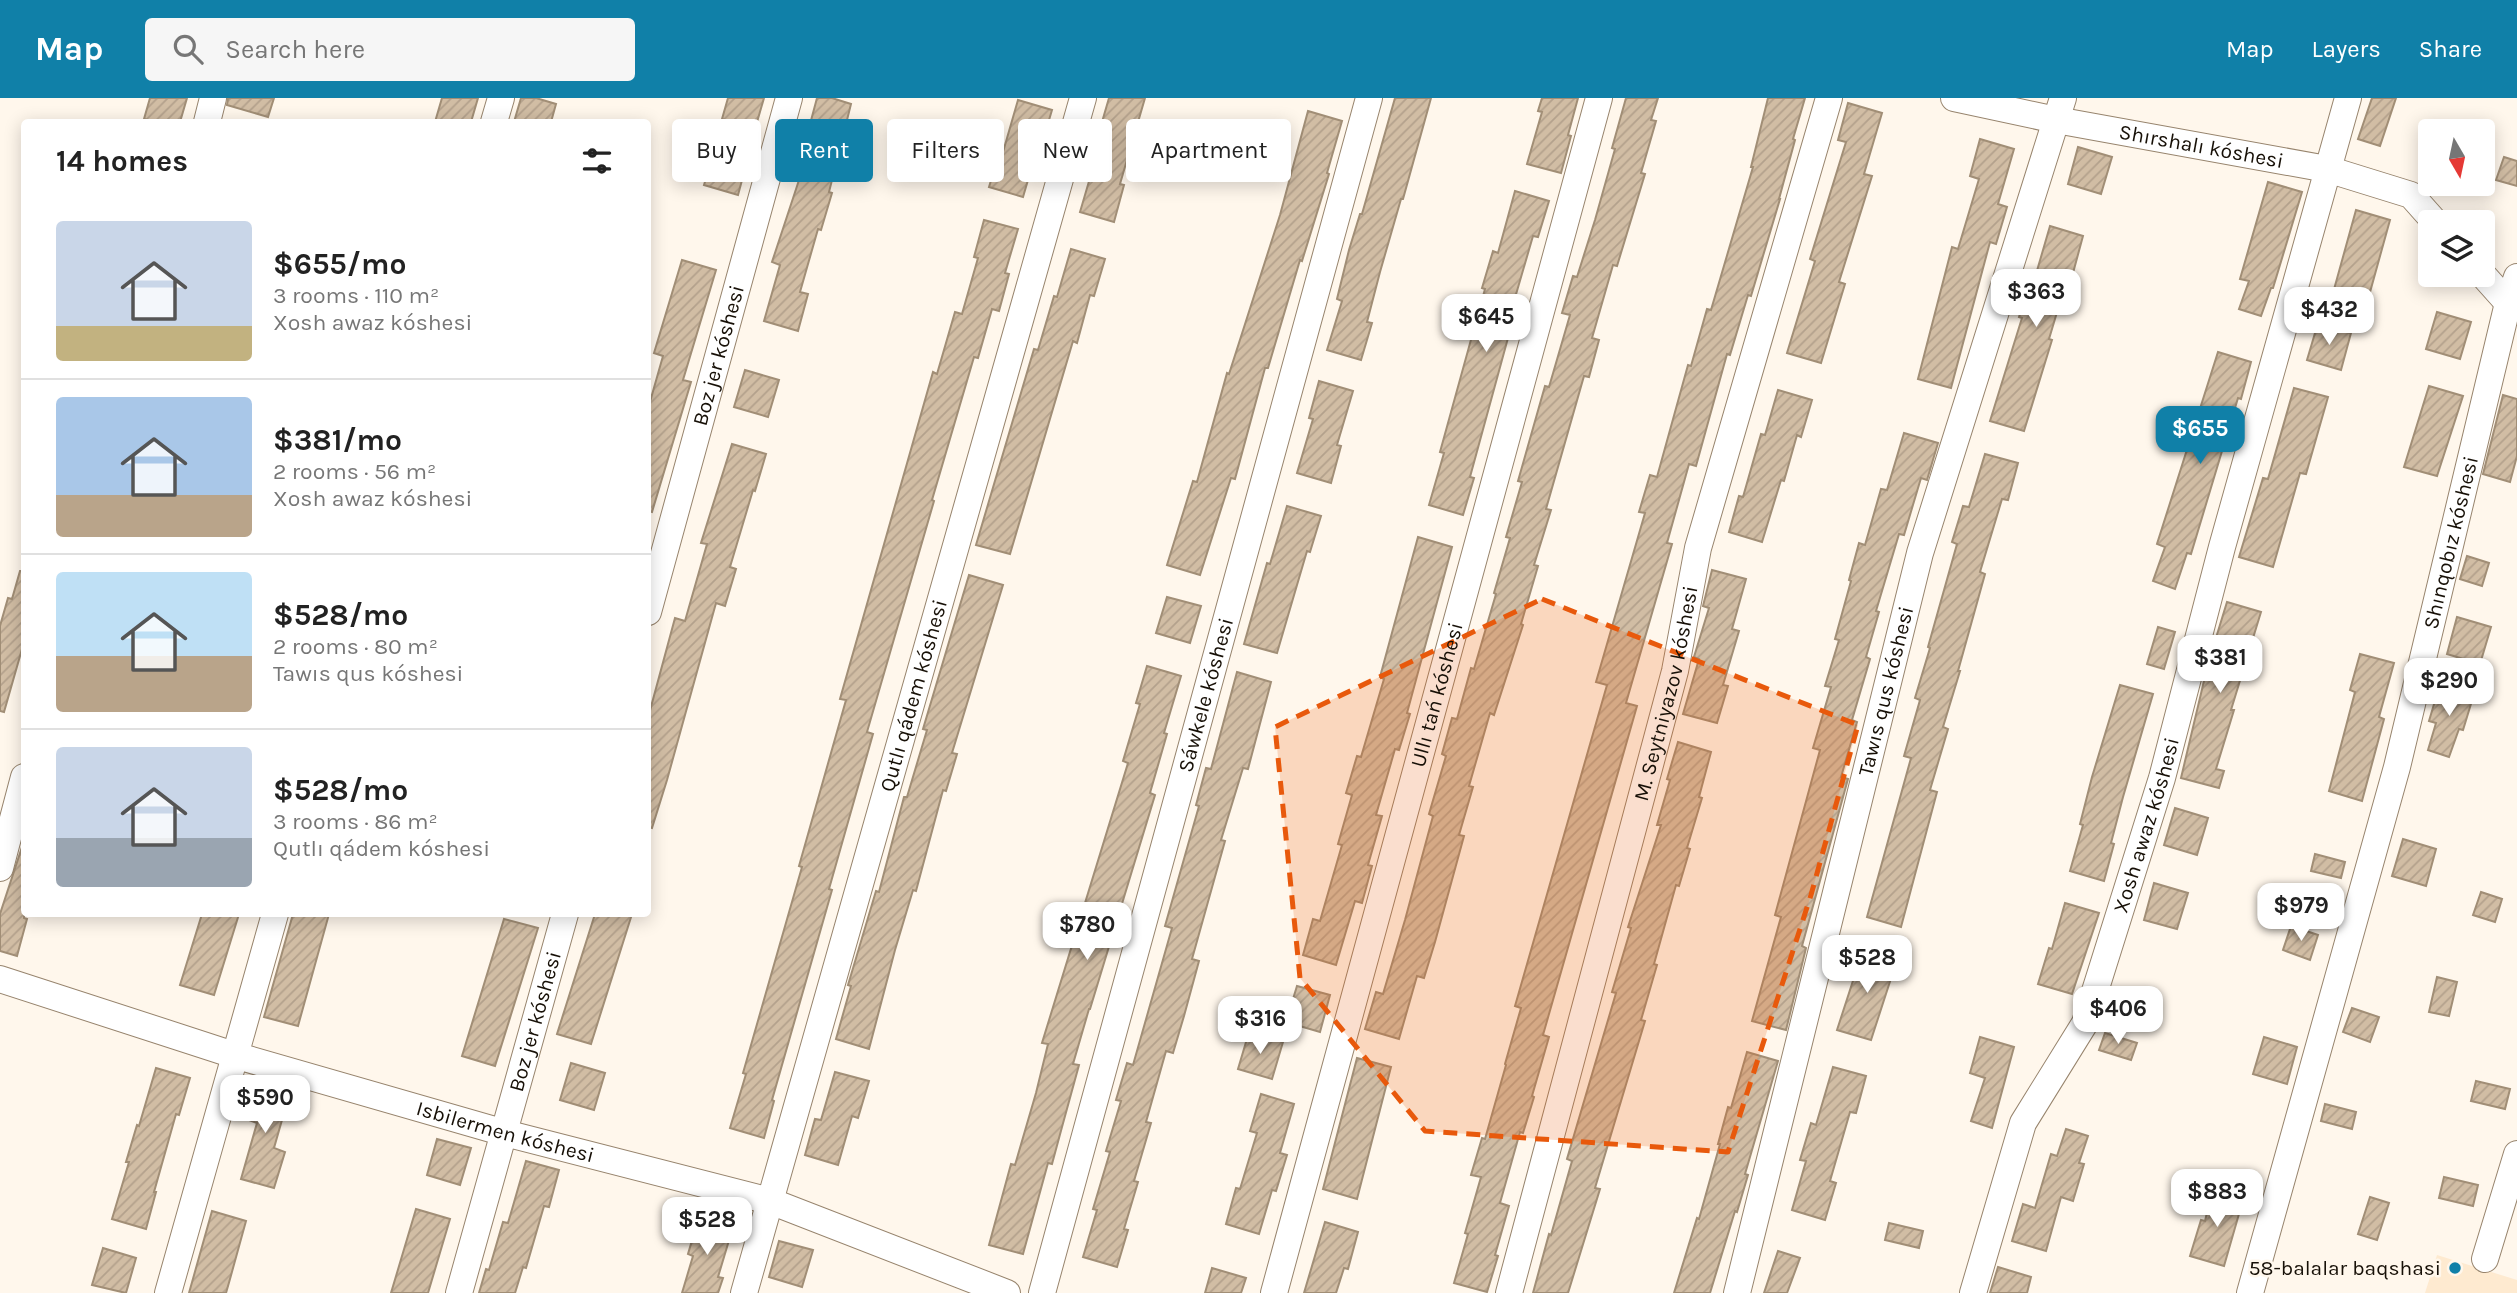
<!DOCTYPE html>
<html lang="en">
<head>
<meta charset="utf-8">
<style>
	:root { --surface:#fff; --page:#f6f6f6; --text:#222; --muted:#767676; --line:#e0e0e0; --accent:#1080a8 }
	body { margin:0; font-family:Karla,sans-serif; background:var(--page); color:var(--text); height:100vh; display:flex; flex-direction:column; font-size:26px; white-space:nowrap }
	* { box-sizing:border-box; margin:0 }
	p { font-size:23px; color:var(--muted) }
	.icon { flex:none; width:38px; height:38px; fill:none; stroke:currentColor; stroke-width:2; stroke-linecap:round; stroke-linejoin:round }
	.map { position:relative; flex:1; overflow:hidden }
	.drawer { position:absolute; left:21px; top:21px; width:630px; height:798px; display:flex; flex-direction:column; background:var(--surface); border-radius:7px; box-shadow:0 4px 18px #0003 }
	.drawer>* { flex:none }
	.top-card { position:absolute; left:672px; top:21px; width:665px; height:63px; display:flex; gap:14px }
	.needle { width:46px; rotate:171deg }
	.controls { position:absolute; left:2418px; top:21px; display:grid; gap:14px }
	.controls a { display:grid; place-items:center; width:77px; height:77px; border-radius:7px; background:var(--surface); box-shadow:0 4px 18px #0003; font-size:35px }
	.price { position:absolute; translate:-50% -60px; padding:0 16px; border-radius:14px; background:#fff; color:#222; font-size:23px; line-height:46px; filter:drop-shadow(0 2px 4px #0008) }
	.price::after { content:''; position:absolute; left:50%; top:42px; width:21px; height:16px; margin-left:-10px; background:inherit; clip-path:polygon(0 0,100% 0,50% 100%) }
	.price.active { background:var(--accent); color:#fff }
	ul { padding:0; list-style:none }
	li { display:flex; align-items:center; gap:21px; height:175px; padding:0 35px }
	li+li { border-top:2px solid var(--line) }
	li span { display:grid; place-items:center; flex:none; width:196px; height:140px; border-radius:7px; color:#555 }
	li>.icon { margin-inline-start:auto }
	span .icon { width:84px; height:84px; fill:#fffc; stroke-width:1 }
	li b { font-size:30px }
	h2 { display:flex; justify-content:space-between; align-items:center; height:84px; padding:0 35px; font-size:30px }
	.chip { padding:0 24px; border-radius:7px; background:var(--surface); box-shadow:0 4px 18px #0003; font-size:24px; line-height:63px }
	.chip.active { background:var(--accent); color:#fff }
	header { display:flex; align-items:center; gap:42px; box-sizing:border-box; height:98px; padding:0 35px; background:var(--accent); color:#fff }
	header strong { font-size:33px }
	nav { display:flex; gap:38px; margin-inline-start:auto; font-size:24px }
	.search { width:490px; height:63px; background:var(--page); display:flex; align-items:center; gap:18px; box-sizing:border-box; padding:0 24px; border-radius:7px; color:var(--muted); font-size:26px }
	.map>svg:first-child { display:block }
	.built { fill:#feead0 }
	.building { fill:url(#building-hatch); stroke:#a18e76; stroke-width:2 }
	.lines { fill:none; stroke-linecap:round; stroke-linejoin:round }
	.minor-casing { stroke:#97846d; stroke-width:28 }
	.minor { stroke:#fff; stroke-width:26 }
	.marked { fill:#e8590c; fill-opacity:0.2; stroke:#e8590c; stroke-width:5; stroke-dasharray:14 9; stroke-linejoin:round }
	.poi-dot { fill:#1080a8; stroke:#fff7ec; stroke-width:2.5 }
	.labels { text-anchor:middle; stroke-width:5; stroke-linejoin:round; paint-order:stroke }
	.street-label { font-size:21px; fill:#171007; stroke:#fff7ec }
	.poi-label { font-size:21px; fill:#171007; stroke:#fff7ec; text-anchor:end }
</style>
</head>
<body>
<header>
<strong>Map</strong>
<div class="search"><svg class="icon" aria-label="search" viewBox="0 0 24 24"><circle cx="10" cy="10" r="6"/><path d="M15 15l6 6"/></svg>Search here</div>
<nav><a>Map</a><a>Layers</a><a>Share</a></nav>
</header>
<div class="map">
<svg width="2517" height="1195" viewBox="0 0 2517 1195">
	<defs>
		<pattern id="building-hatch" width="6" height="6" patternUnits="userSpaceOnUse" patternTransform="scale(1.75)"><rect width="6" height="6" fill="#d1bda4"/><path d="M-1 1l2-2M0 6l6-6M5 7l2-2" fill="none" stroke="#b3a18c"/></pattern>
	</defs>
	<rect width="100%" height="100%" fill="#fff7ec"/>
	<!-- built -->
	<path class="built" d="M2437,1157L2517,1182V1195H2425Z"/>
	<!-- building -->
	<g class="building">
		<path d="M150,0H187L180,24H157L144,21Z"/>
		<path d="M228,0H274L268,19L227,7Z"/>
		<path d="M442,0H478L471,24H435Z"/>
		<path d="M521,0H536L556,6L551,24H514Z"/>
		<path d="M728,0H764L755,31L722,21Z"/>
		<path d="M817,0H832L851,6L829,94L832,95L821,132L818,131L800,194L808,196L798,233L764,223L780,167L772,164L801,76L797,75Z"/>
		<path d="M1109,0H1145L1120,86L1124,87L1114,124L1080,114L1097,56L1093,55Z"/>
		<path d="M1395,0H1431L1403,101H1401L1380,174L1367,224L1372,225L1361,262L1327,252L1342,203L1337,201L1349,152L1360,116H1362Z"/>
		<path d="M1542,0H1578L1568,37L1571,38L1561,75L1527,66L1542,14L1538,13Z"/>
		<path d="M1626,0H1658L1651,22L1656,23L1641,75L1645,76L1617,168L1613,167L1592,240L1599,242L1589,279L1584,278L1546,411L1551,412L1534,467L1538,468L1521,526L1523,527L1494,617L1490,615L1469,688L1473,689L1459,737L1464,738L1435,844L1424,880L1417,878L1399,941L1365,931L1376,894L1383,896L1405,822L1433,718L1429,716L1446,658L1442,656L1452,620L1457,621L1471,570L1474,571L1496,496L1494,495L1510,440L1506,439L1522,384L1518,383L1545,288L1549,289L1570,217L1562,215L1573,178L1577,179L1595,122L1615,51L1612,50Z"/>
		<path d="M1768,0H1805L1793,41L1795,42L1779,101H1780L1751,198L1748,197L1730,257L1727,256L1696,368L1689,366L1667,445L1672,446L1626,605L1637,608L1543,937L1549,939L1532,998L1534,999L1523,1035L1520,1034L1500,1105L1509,1108L1495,1157L1498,1158L1487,1194L1454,1185L1468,1136L1465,1135L1481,1079L1471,1077L1482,1040L1485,1041L1506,967L1505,966L1521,910L1515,908L1607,587L1596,584L1645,415L1639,414L1650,377L1657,379L1688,267L1691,268L1707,211L1711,212L1753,69H1751Z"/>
		<path d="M2372,0H2396L2380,48L2358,41Z"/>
		<path d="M1018,2L1052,12L1041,49L1038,48L1023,99L989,89L1000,53L1003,54Z"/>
		<path d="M1848,5L1882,15L1864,76L1872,78L1839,184L1845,186L1821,265L1787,255L1815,163L1810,161L1846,44L1838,42Z"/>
		<path d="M1308,13L1342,23L1327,75L1329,76L1302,163L1300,162L1268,270H1265L1235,381L1231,380L1200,477L1167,467L1193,383L1197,384L1227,275L1229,276L1280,117Z"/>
		<path d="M1980,41L2014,51L1998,106L2007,109L1996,146L1990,144L1951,290L1918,281L1952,149L1958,151L1979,81L1970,78Z"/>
		<path d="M2078,49L2112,59L2101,96L2068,86Z"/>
		<path d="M715,51L748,60L738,97L704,87Z"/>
		<path d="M2504,59L2517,63V88L2496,82Z"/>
		<path d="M2268,84L2302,94L2273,190H2271L2261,218L2239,211L2249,183L2240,181Z"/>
		<path d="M1515,93L1549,103L1538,139L1533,138L1510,217L1514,218L1470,379L1474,380L1463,417L1429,407L1444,355L1440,354L1485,191L1482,190L1493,153L1498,155Z"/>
		<path d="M2356,112L2390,122L2367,205L2333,195Z"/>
		<path d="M984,122L1018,131L1005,175L1009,176L999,213L992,211L978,260L974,259L932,402L934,403L867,634L873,636L829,791L832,792L772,1002L774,1003L764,1040L730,1030L746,976L743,975L802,769L799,768L846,602L840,601L933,274L937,276L955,214L962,216L978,160L974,159Z"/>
		<path d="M2050,128L2083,138L2073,175L2069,174L2049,241L2052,242L2024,333L1990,323L2022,220L2019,219L2030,182L2034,183Z"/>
		<path d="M1071,151L1105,161L1094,198L1090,197L1077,245L1073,243L1010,456L976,447L1034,251L1038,252L1054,198L1057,199Z"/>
		<path d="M682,162L716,172L683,282L691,284L652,414L648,413V311L663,258L654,255Z"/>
		<path d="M2437,214L2471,224L2460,261L2426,251Z"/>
		<path d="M2318,225L2351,235L2341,272L2307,262Z"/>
		<path d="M2218,254L2251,264L2241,301L2238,300L2191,456L2187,455L2175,491L2153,483L2165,449L2157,446Z"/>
		<path d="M745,272L779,282L768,319L734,309Z"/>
		<path d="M1319,283L1353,293L1337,347L1341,348L1331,385L1297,375L1313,321L1309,320Z"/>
		<path d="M2429,288L2463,298L2437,378L2404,369Z"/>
		<path d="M2294,290L2328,299L2306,376L2300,375L2273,469L2239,459L2263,380L2268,381Z"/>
		<path d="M1778,292L1812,302L1801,339L1797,337L1784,383L1781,382L1762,444L1729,434L1739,398L1743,399L1761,336L1765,337Z"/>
		<path d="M2503,297L2517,301V358L2510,384L2483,376Z"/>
		<path d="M1904,335L1938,345L1927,382L1921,380L1904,437L1899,436L1876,513L1879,514L1866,559L1870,561L1852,622L1857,624L1841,679L1848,681L1802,848L1806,850L1786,932L1752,923L1781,819L1775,817L1820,652L1813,650L1831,589L1825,588L1839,542L1835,541L1851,483L1849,482L1859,445L1865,447L1881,391L1887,392Z"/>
		<path d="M732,346L766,356L755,393L753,392L730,469L736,471L725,508L716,505L667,682L652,730L648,729V620L675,520L685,523L707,446L701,445Z"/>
		<path d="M1985,356L2018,365L2008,402L2002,401L1980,474L1985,476L1958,573H1960L1943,629L1948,631L1930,692L1937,694L1901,829L1867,819L1911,660L1904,658L1920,602L1915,600L1930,550L1928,549L1957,446L1952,444L1963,408L1969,409Z"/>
		<path d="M1287,408L1321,418L1310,454L1307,453L1277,555L1244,546L1267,465L1270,466Z"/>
		<path d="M1418,439L1452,449L1407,615L1410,616L1399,652L1395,651L1376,717L1382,718L1368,767L1372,768L1362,805L1355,803L1336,867L1303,857L1313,821L1320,823L1342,747L1338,746L1352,697L1346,695L1357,658L1361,659L1384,581L1380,579Z"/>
		<path d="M2467,458L2489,465L2482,488L2460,481Z"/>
		<path d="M1712,472L1746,481L1732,531L1739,533L1723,587L1728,588L1717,625L1683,616L1699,561L1694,559L1709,510L1703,508Z"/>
		<path d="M20,473H24V544L4,614L0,613V528L8,500L12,501Z"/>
		<path d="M969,477L1003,487L952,655L957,656L946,693L943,692L916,793L913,792L895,852L869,951L836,941L851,888L848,887L876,793L879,794L904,699H907L927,632L923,631Z"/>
		<path d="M1167,499L1201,508L1190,545L1156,535Z"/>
		<path d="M2227,504L2261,514L2231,612H2234L2216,671L2224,673L2219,690L2181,680L2208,566Z"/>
		<path d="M2457,519L2491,529L2480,566L2447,556Z"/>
		<path d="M2158,529L2175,534L2164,571L2147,566Z"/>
		<path d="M2360,556L2394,565L2379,619L2384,621L2362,703L2329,693L2355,594L2350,592Z"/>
		<path d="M1147,568L1181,578L1164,635L1167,636L1150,695L1155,697L1090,911H1089L1073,966L1079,967L1062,1029L1052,1066L1048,1065L1023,1156L989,1147L1011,1066L1015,1067L1036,995L1048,946L1042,945L1128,665L1123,663L1140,606L1136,605Z"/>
		<path d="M1237,574L1271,584L1248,671L1243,670L1221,742L1225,743L1192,861L1199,863L1184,918L1173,955L1166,953L1146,1024L1151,1025L1134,1083L1138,1084L1124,1131L1128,1132L1117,1169L1083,1159L1097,1112L1093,1111L1110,1054L1106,1053L1121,1003L1116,1002L1127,965L1133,967L1172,830L1165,828L1199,708L1196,707L1206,670L1211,671Z"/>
		<path d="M2440,586L2474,596L2463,632L2459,631L2449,659L2428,652L2436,625L2429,623Z"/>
		<path d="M2120,587L2153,596L2123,699L2111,745L2114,746L2104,783L2070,773L2083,727L2080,726L2092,679Z"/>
		<path d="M1678,644L1711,654L1699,699L1702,700L1687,750L1690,751L1679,788L1676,787L1654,866L1657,867L1641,922L1645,923L1595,1090L1600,1091L1568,1195H1533L1549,1136L1551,1137L1572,1063L1567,1061L1616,895L1612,894L1631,830L1628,829L1661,727H1657L1670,682L1667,681Z"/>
		<path d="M2175,710L2208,720L2197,757L2164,747Z"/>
		<path d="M2403,741L2436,751L2426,788L2392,778Z"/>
		<path d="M23,746H24V820L27,821L17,858L0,853V816Z"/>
		<path d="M2315,756L2345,764L2341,780L2311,773Z"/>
		<path d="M2154,785L2188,795L2177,831L2144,822Z"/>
		<path d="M2481,794L2502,801L2495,824L2473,817Z"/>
		<path d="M2065,805L2099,815L2072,896L2038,886L2049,850L2052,851Z"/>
		<path d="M202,816H239L214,897L180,887Z"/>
		<path d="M293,816H329L298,928L264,919Z"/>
		<path d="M595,816H632L591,946L557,936Z"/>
		<path d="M504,821L538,830L495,968L462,958Z"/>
		<path d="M2291,828L2318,837L2310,862L2283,852Z"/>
		<path d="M1863,852L1897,862L1871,942L1837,932Z"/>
		<path d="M2437,879L2457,884L2449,918L2429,914Z"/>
		<path d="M1297,888L1330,897L1320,934L1286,924Z"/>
		<path d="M2352,910L2379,919L2370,944L2343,934Z"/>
		<path d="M1249,934L1283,944L1272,981L1238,971Z"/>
		<path d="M2105,935L2137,945L2131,962L2099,952Z"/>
		<path d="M1980,939L2014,949L1992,1030L1971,1023L1985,980L1970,975Z"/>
		<path d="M2264,939L2297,949L2287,986L2253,976Z"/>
		<path d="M1747,954L1778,963L1745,1076L1748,1077L1737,1114L1735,1113L1710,1195H1674L1697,1120L1699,1121L1720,1046H1718L1728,1009L1731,1010Z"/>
		<path d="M1357,960L1391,969L1357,1101L1323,1091Z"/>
		<path d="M571,965L605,975L594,1012L560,1002Z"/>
		<path d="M1833,969L1866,978L1856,1015L1850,1014L1830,1083L1836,1085L1825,1122L1792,1112L1806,1063L1800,1062L1811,1025L1816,1027Z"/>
		<path d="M156,970L190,980L179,1017L176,1016L154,1094H156L146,1131L112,1121L129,1064H126L137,1027L139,1028Z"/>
		<path d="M835,974L869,983L858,1020L852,1018L838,1067L805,1057L815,1021L821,1022Z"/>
		<path d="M2476,983L2510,991L2505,1011L2471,1003Z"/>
		<path d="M256,985L290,994L274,1050L285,1054L274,1090L241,1081L257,1025L246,1021Z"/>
		<path d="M1261,996L1294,1006L1280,1055L1287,1057L1276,1093L1272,1092L1259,1136L1226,1126L1236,1090L1240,1091L1257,1035L1250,1033Z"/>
		<path d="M2325,1006L2356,1014L2352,1031L2321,1023Z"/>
		<path d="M2066,1031L2088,1038L2079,1065L2084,1066L2073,1103L2061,1099L2046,1153L2012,1143L2023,1106L2035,1110L2051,1056L2057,1058Z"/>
		<path d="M437,1041L471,1050L460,1087L427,1077Z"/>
		<path d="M526,1063L559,1072L549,1109L544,1108L526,1170L523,1169L515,1195H479L486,1171L489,1172L503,1124L508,1125Z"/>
		<path d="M2444,1079L2478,1087L2473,1108L2439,1100Z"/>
		<path d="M2212,1094L2243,1102L2224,1168L2190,1158L2201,1122L2205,1123Z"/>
		<path d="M2370,1099L2389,1105L2377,1142L2358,1136Z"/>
		<path d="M416,1111L450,1121L428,1195H391Z"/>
		<path d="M212,1113L246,1123L230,1181L226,1195H189Z"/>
		<path d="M699,1119L733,1129L718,1179L723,1180L718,1195H682L693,1158L688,1156Z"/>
		<path d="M1325,1124L1358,1134L1348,1171L1344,1170L1336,1195H1304Z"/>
		<path d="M1889,1125L1923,1133L1919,1150L1885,1142Z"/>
		<path d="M779,1143L813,1152L802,1189L769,1179Z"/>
		<path d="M103,1150L136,1160L126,1195L92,1187Z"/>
		<path d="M1778,1153L1800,1160L1787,1195H1764Z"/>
		<path d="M1998,1169L2031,1179L2027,1195H1990Z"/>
		<path d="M1212,1170L1246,1180L1241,1195H1205Z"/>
	</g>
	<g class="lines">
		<!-- minor casing -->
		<g class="minor-casing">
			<g id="minor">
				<path id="s1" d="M1954,0L2056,22L2327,71L2411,97L2435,124"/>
				<path d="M207,24L213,0"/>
				<path d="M494,24L501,0"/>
				<path d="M2483,177L2508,205L2517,208"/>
				<path id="s2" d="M648,514L789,0"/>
				<path d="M0,770L24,679"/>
				<path id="s3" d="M0,881L234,957L505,1035L770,1103L1007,1195"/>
				<path d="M2485,1161L2517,1056"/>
				<path d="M168,1195L275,816"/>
				<path id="s4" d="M459,1195L565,816"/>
				<path id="s5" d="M744,1195L1083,0"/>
				<path id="s6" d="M1042,1195L1369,0"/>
				<path id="s7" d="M1274,1195L1599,0"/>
				<path id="s8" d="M1509,1195L1675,573L1698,450L1829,0"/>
				<path id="s9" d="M1737,1195L1920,455L2063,0"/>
				<path id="s10" d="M1973,1195L2023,1025L2085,925L2162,680L2222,449L2348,0"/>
				<path id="s11" d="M2250,1195L2397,669L2508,205L2517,179"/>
			</g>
		</g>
		<!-- minor -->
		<use href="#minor" class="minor"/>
	</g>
	<!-- marked area -->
	<path class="marked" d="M1542,501L1858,627L1811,797L1728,1054L1425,1033L1300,880L1275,629Z"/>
	<!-- markers -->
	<circle class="poi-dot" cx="2455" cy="1170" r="7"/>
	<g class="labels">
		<!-- street labels -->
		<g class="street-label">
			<text dy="7" stroke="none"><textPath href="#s1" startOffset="252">Shırshalı kóshesi</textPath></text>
			<text dy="7" stroke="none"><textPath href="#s2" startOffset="266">Boz jer kóshesi</textPath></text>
			<text dy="7" stroke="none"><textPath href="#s11" startOffset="777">Shınqobız kóshesi</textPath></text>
			<text dy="7" stroke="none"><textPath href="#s9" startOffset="620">Tawıs qus kóshesi</textPath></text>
			<text dy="7" stroke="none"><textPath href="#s8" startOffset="620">M. Seytniyazov kóshesi</textPath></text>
			<text dy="7" stroke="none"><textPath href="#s5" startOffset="621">Qutlı qádem kóshesi</textPath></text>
			<text dy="7" stroke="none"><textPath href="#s6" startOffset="620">Sáwkele kóshesi</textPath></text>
			<text dy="7" stroke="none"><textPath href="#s7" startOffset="620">Ullı tań kóshesi</textPath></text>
			<text dy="7" stroke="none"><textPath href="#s10" startOffset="502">Xosh awaz kóshesi</textPath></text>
			<text dy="7" stroke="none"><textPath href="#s4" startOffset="282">Boz jer kóshesi</textPath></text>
			<text dy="7" stroke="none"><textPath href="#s3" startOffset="528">Isbilermen kóshesi</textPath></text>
		</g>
		<!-- poi labels -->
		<g class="poi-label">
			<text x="2441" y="1177">58-balalar baqshasi</text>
		</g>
	</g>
</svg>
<div class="controls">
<a><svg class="needle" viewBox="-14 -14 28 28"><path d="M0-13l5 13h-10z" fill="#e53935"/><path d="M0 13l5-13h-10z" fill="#767676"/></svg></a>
<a><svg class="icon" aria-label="layers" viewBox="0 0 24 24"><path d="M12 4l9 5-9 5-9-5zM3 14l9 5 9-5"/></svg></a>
</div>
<b class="price" style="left:2036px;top:231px">$363</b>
<b class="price" style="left:2329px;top:249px">$432</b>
<b class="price" style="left:1486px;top:256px">$645</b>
<b class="price active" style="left:2200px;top:368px">$655</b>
<b class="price" style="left:2220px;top:597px">$381</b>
<b class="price" style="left:2449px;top:620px">$290</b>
<b class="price" style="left:2301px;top:845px">$979</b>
<b class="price" style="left:1087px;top:864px">$780</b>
<b class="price" style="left:1867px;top:897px">$528</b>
<b class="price" style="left:2118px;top:948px">$406</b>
<b class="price" style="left:1260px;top:958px">$316</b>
<b class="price" style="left:265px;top:1037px">$590</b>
<b class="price" style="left:2217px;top:1131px">$883</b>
<b class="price" style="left:707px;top:1159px">$528</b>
<div class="top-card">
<a class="chip">Buy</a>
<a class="chip active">Rent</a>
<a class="chip">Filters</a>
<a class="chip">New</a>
<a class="chip">Apartment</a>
</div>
<section class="drawer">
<h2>14 homes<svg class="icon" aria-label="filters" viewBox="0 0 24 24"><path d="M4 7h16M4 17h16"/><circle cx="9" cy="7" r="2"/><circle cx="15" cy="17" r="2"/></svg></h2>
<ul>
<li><span style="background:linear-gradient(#c9d6e8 75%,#c2b280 0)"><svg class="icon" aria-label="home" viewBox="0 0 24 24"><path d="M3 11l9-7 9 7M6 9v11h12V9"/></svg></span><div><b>$655/mo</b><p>3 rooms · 110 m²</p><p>Xosh awaz kóshesi</p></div></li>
<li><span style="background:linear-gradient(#a9c7e8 70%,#b9a48a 0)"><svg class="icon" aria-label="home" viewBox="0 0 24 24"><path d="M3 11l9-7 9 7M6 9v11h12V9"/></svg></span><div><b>$381/mo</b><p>2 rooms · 56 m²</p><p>Xosh awaz kóshesi</p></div></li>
<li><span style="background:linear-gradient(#bfe0f5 60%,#b9a48a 0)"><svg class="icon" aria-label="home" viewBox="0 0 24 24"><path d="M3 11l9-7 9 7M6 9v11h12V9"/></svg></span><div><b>$528/mo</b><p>2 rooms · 80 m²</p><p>Tawıs qus kóshesi</p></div></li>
<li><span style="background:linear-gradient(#c9d6e8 65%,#9aa5b1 0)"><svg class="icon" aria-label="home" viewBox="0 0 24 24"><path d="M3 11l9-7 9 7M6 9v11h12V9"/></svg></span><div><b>$528/mo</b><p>3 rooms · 86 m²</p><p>Qutlı qádem kóshesi</p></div></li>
</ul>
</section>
</div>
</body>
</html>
